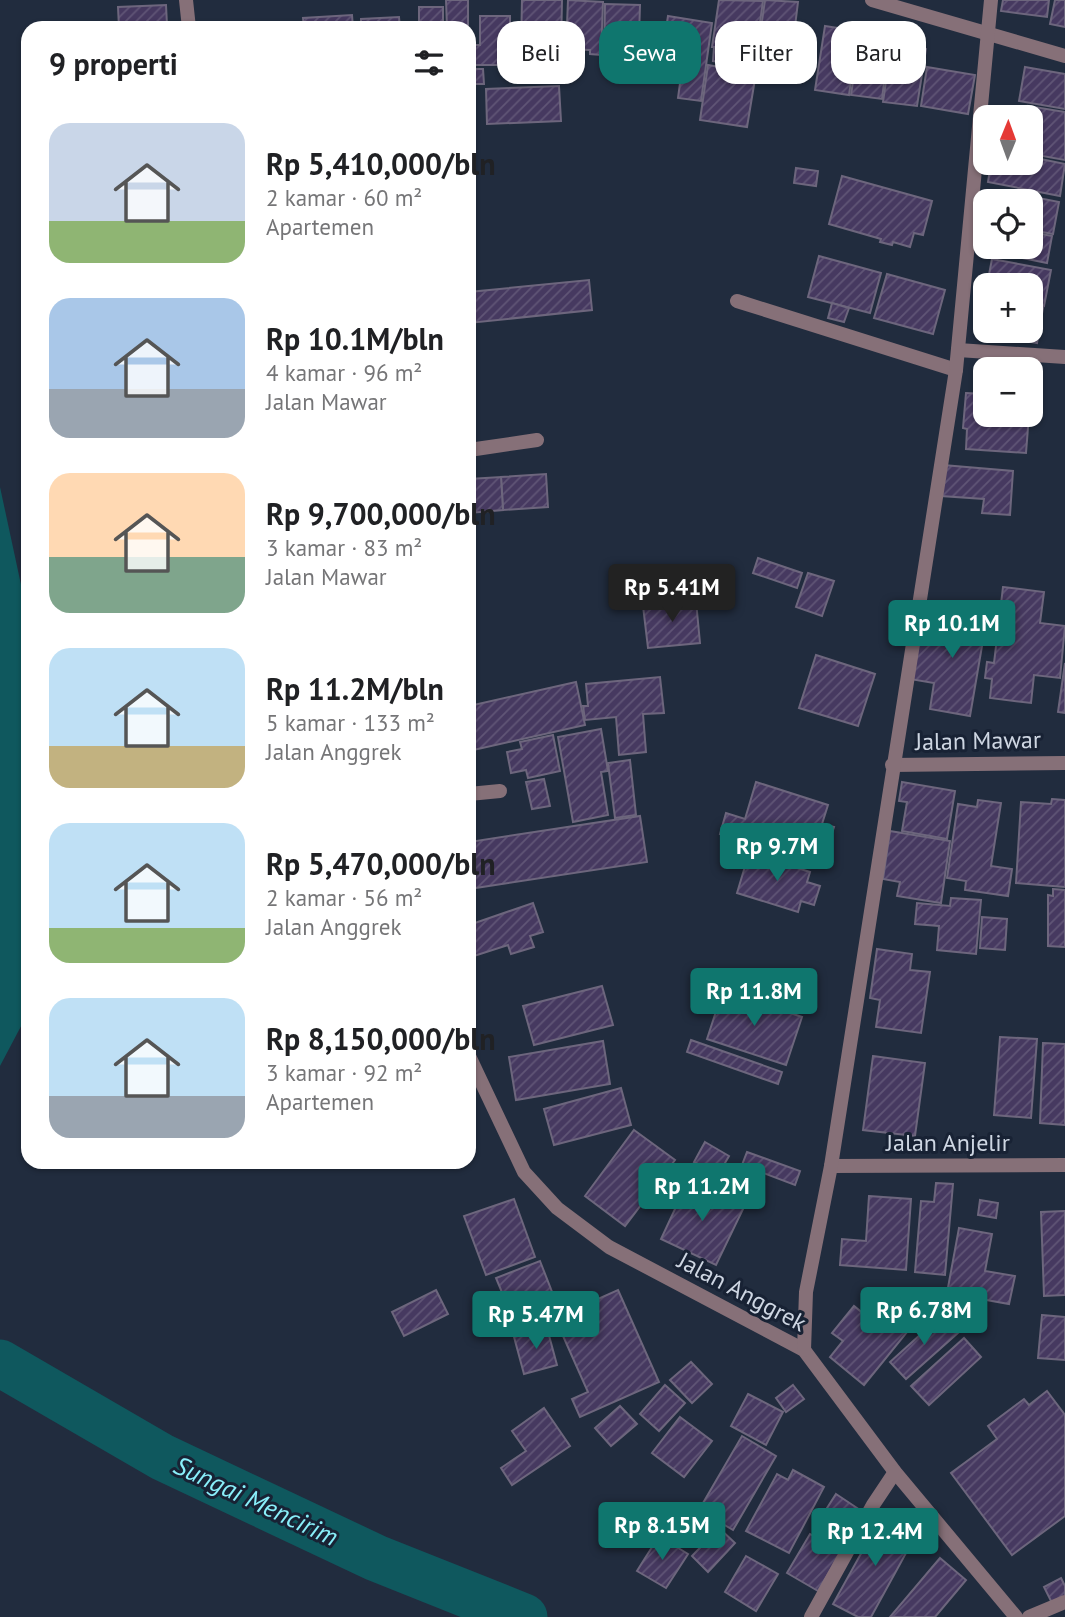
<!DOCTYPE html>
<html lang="id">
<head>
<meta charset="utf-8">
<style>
	:root { --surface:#fff; --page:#f6f6f6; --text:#202124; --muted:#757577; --accent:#0f766e }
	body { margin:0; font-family:"PT Sans",sans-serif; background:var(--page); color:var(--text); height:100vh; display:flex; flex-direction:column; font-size:26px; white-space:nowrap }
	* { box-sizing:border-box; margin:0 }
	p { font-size:23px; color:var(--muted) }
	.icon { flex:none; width:38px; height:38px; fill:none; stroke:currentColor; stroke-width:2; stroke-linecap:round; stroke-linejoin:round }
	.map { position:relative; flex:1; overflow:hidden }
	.side { position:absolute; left:21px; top:21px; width:455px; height:1148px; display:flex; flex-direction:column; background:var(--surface); border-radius:21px; box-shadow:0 2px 5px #0004 }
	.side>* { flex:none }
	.top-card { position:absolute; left:497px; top:21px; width:462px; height:63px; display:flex; gap:14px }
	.needle { width:46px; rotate:1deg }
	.buttons { position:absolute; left:973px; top:105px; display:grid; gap:14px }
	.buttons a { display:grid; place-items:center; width:70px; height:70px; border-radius:14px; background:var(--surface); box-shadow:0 2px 5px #0004; font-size:35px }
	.price { position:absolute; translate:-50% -60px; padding:0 16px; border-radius:7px; background:var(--accent); color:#fff; font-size:23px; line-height:46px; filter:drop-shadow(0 2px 4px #0008) }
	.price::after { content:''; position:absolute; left:50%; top:42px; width:21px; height:16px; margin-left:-10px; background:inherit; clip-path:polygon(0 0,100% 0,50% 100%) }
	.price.active { background:#222; color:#fff }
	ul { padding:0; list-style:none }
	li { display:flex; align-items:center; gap:21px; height:175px; padding:0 28px }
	li span { display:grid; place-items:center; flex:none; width:196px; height:140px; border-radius:21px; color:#555 }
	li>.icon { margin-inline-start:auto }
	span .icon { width:84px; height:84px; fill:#fffc; stroke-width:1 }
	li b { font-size:30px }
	h2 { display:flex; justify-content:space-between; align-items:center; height:84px; padding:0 28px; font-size:30px }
	.chip { padding:0 24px; border-radius:21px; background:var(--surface); box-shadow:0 2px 5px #0004; font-size:24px; line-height:63px }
	.chip.active { background:var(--accent); color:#fff }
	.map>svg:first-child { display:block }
	.water { fill:#0f585e }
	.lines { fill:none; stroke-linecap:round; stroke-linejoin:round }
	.river { stroke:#0f585e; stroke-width:47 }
	.building { fill:url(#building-hatch); stroke:#6d667d; stroke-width:2 }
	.street { stroke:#867078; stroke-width:14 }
	.labels { text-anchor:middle; stroke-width:6; stroke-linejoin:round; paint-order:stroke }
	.street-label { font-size:24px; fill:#ced6e2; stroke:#182234 }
	.water-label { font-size:26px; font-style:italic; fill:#89effa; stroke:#182234 }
</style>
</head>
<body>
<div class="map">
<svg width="1065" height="1617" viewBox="0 0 1065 1617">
	<defs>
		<pattern id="building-hatch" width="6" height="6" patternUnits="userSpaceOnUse" patternTransform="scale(1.75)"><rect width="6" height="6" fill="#463960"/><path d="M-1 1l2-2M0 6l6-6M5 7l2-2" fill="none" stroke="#605576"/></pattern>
	</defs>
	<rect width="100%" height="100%" fill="#212c3e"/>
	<!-- water -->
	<path class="water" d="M0,487L28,617V1013L0,1066Z"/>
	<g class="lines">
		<!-- river -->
		<path class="river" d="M0,1363L162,1457L376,1558L524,1617"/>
	</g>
	<!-- building -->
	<g class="building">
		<path d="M446,0H468V28H447Z"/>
		<path d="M522,0H562L561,50L521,49Z"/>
		<path d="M568,0L603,2L601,55L590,54V50L566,49Z"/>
		<path d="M719,0L763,1L754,66L713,61L714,47H712Z"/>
		<path d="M765,0L798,2L789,75L755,70Z"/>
		<path d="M1003,0H1049L1047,17L1001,11Z"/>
		<path d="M1055,0H1065V27L1050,24Z"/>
		<path d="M605,4L640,5L638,68H614L615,58H604Z"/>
		<path d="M166,5L167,25H155V28H119L118,7Z"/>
		<rect x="419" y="7" width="24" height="21"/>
		<path d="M352,15L353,28H304L303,18Z"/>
		<path d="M480,16H510V45H516L517,65H474V45H480Z"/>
		<path d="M668,16L712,23L701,101L678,98L681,76L667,73L669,56L662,55Z"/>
		<path d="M399,17L400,28H361V19Z"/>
		<path d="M894,25L911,27L908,46L926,49L917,106L883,102Z"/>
		<path d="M825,26L858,31L849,95L815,90Z"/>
		<path d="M867,30L890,33L882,99L851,95L859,40L865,41Z"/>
		<path d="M469,55H471V69H483L484,84H469Z"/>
		<path d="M708,65L756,73L747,127L700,120Z"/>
		<path d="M927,67L975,75L968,114L921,106Z"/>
		<path d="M1025,67L1065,74V109L1019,101Z"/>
		<path d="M559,86L561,121L487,124L486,89Z"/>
		<path d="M1028,106L1065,112V160L1031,154V117H1026Z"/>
		<path d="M1031,157L1065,164L1060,196L988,182L991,163H1031Z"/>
		<path d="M796,168L818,171L816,186L794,183Z"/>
		<path d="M842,176L932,201L923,235L914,233L910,247L893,242L892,245L880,242L881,239L829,224Z"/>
		<path d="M1003,191L1059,202L1053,234L1031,230V201H1001Z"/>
		<path d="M1031,232L1052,236L1047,263L992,252L993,247H1031Z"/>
		<path d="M819,256L881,273L870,313L808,297Z"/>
		<path d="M992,259L1051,270L1044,306L1031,303V285H987Z"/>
		<path d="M887,274L945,290L933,334L874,318Z"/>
		<path d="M589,280L592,310L469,323V292Z"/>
		<path d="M982,302L985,303V331H1031V306L1043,308L1037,343L977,332Z"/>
		<path d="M832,303L849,308L844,322L828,318Z"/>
		<path d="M966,393L985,394V415H1029L1026,453L966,449L967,429L963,428Z"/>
		<path d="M943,465L1013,471L1010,515L982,513L984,499L941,496Z"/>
		<path d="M546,474L548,507L503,510L501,477Z"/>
		<path d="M501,477L503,510L469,513V479Z"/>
		<path d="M758,558L802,573L797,588L753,573Z"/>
		<path d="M808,573L834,581L822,616L796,607Z"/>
		<path d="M1003,587L1044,592L1040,623L1065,626L1060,678L1034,675L1031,703L990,698L992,679L985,678L987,662L994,663Z"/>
		<path d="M696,601L700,643L648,648L643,606Z"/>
		<path d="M947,604L988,611L970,716L930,709L934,683L910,679L917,636L941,641Z"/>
		<path d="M816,655L875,674L858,726L799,708Z"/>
		<path d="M1065,663V713L1058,712Z"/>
		<path d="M660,677L664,713L643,714L646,752L619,755L616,717L585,720L583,706H588L586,684Z"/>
		<path d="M576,682L585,725L469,751V706Z"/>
		<path d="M601,729L608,771L601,772L608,815L573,822L558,737Z"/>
		<path d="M553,735L560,771L528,778L526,770L511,773L507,752L522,749L520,742Z"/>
		<path d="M630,760L636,815L615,818L608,763Z"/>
		<path d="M544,779L550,806L532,809L526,782Z"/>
		<path d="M756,782L828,805L822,824L834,827L826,851L798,843L793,860L737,843L738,840L720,834L726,813L745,819Z"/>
		<path d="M902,782L955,791L947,839L902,831L907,802L899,801Z"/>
		<path d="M1052,799L1065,800V887L1016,883L1021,802L1051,804Z"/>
		<path d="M978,800L1001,803L991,866L1012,869L1008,896L965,890L966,881L947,878L958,804L977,807Z"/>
		<path d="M469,804H472L475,837L469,838Z"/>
		<path d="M640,816L647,862L469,889V842Z"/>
		<path d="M890,831L950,841L941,903L897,896L900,882L883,879Z"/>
		<path d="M749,853L810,872L807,882L820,886L814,905L801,901L798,912L737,893Z"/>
		<path d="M1053,889L1065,890V947L1048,946V895L1053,896Z"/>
		<path d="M951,898L981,900L976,954L937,950L939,926L915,924L917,903L950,906Z"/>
		<path d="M533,903L543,932L530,936L534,947L511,954L508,945L474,956L469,941V925Z"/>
		<path d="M982,917L1007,919L1005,950L980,948Z"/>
		<path d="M877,949L912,954L910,970L930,972L921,1033L876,1027L880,1000L870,998Z"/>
		<path d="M602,986L613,1025L534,1045L523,1006Z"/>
		<path d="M723,990L802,1017L786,1065L707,1039Z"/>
		<path d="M1000,1037L1037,1039L1031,1118L994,1115Z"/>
		<path d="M691,1040L782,1072L778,1084L687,1052Z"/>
		<path d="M603,1041L610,1084L516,1100L509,1057Z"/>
		<path d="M1043,1043L1065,1044V1125L1040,1123Z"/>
		<path d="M873,1056L925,1063L915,1136L863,1130Z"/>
		<path d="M621,1088L631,1125L554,1145L544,1109Z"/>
		<path d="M634,1130L675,1160L625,1226L585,1196Z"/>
		<path d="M705,1142L729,1156L718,1175L694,1162Z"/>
		<path d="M747,1152L800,1171L795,1185L742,1165Z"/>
		<path d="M688,1181L744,1207L716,1265L661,1239Z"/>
		<path d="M936,1183L953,1184L945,1275L915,1272L921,1201L934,1202Z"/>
		<path d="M869,1196L911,1199L906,1270L840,1265L842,1239L866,1241Z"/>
		<path d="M514,1199L535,1257L486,1275L464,1216Z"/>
		<path d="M980,1200L998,1203L996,1218L978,1215Z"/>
		<path d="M1065,1211V1295L1044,1296L1041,1212Z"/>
		<path d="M959,1228L992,1234L985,1271L1015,1276L1009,1304L947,1293Z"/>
		<path d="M540,1261L554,1297L511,1314L496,1278Z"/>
		<path d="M436,1290L448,1314L404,1336L392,1312Z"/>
		<path d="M618,1290L659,1382L580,1417L572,1399L588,1392L555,1318Z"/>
		<path d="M877,1298L912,1326L864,1385L830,1357L843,1341L832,1333L854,1306L864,1314Z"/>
		<path d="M942,1315L958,1333L906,1379L890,1362Z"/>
		<path d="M1042,1315L1065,1317V1360L1038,1358Z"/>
		<path d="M547,1328L557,1365L524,1374L514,1337Z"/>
		<path d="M964,1338L981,1357L929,1405L911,1386Z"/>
		<path d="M691,1362L712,1384L692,1403L670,1380Z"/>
		<path d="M665,1385L685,1403L659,1431L640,1414Z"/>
		<path d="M793,1385L804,1399L786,1412L776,1398Z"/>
		<path d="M1047,1391L1065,1415V1516L1012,1555L951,1473L997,1439L988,1426L1024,1399L1029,1405Z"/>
		<path d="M748,1394L783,1412L766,1445L731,1426Z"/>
		<path d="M620,1406L637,1424L611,1446L595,1428Z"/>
		<path d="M544,1408L570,1446L512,1485L501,1468L526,1451L512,1431Z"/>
		<path d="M680,1417L712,1441L684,1477L652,1453Z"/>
		<path d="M742,1436L776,1456L733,1530L699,1510Z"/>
		<path d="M793,1470L824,1487L789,1553L746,1531L777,1474L788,1480Z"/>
		<path d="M836,1494L863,1512L842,1544L815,1527Z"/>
		<path d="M883,1514L917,1533L871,1617H858L833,1604Z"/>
		<path d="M719,1528L735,1543L708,1572L692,1556Z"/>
		<path d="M810,1534L841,1552L818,1591L787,1573Z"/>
		<path d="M659,1536L688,1554L666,1588L637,1571Z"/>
		<path d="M746,1556L778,1574L756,1611L725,1592Z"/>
		<path d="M940,1558L966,1580L935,1617H890Z"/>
		<path d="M1061,1578L1065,1586V1597L1052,1603L1044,1587Z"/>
	</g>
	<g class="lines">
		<!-- street -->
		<g class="street">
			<path d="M186,0L189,28"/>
			<path d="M872,0L1065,56"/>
			<path d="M737,301L956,370"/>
			<path d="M958,350L1065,357"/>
			<path d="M469,450L537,440"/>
			<path d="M892,765L1065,763"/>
			<path d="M469,794L500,791"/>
			<path d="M469,1056L524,1172L557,1208L609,1247L804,1350L895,1472L1016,1617"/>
			<path d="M831,1166L1065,1165"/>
			<path d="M804,1350L806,1292L831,1166L956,370L991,0"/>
			<path d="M811,1617L873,1505L895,1472"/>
			<path d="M1029,1617L1065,1602"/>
		</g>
	</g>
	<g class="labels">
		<!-- street labels -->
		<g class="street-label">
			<text transform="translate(978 741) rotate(-1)" y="8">Jalan Mawar</text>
			<text x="948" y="1151">Jalan Anjelir</text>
			<text transform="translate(742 1292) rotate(28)" y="8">Jalan Anggrek</text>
		</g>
		<!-- water labels -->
		<g class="water-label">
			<text transform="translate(256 1501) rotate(25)" y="9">Sungai Mencirim</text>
		</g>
	</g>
</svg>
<div class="buttons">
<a><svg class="needle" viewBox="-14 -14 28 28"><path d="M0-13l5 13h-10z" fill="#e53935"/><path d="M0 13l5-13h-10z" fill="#757577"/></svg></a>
<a><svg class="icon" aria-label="locate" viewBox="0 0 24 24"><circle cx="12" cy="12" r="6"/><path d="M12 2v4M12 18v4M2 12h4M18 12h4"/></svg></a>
<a>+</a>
<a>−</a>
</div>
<b class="price active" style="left:672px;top:624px">Rp 5.41M</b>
<b class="price" style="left:952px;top:660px">Rp 10.1M</b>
<b class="price" style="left:777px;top:883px">Rp 9.7M</b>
<b class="price" style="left:754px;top:1028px">Rp 11.8M</b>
<b class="price" style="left:702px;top:1223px">Rp 11.2M</b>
<b class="price" style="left:924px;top:1347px">Rp 6.78M</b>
<b class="price" style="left:536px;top:1351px">Rp 5.47M</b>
<b class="price" style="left:662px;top:1562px">Rp 8.15M</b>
<b class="price" style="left:875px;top:1568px">Rp 12.4M</b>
<div class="top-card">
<a class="chip">Beli</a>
<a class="chip active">Sewa</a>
<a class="chip">Filter</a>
<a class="chip">Baru</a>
</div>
<section class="side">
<h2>9 properti<svg class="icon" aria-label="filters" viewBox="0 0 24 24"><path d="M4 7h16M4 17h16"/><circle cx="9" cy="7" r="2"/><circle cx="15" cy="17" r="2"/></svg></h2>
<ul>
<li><span style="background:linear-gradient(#c9d6e8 70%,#8fb573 0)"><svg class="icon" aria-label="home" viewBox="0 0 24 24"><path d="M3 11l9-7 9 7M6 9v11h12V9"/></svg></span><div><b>Rp 5,410,000/bln</b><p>2 kamar · 60 m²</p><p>Apartemen</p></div></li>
<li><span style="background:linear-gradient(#a9c7e8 65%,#9aa5b1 0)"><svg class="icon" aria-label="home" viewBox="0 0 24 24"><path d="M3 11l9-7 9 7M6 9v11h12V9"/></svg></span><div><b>Rp 10.1M/bln</b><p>4 kamar · 96 m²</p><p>Jalan Mawar</p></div></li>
<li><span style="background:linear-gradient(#ffd9b3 60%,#7fa58c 0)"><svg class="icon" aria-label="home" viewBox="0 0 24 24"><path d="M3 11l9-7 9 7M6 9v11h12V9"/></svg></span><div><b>Rp 9,700,000/bln</b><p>3 kamar · 83 m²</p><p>Jalan Mawar</p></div></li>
<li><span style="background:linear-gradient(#bfe0f5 70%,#c2b280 0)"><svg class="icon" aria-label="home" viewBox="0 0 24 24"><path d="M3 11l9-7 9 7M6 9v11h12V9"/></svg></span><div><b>Rp 11.2M/bln</b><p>5 kamar · 133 m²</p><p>Jalan Anggrek</p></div></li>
<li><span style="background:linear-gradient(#bfe0f5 75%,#8fb573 0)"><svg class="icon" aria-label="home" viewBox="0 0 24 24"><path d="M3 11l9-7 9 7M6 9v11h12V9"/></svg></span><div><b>Rp 5,470,000/bln</b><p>2 kamar · 56 m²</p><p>Jalan Anggrek</p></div></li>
<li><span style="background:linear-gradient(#bfe0f5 70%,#9aa5b1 0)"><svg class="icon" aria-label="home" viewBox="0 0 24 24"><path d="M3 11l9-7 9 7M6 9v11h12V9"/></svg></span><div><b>Rp 8,150,000/bln</b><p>3 kamar · 92 m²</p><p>Apartemen</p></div></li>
</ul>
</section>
</div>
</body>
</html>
